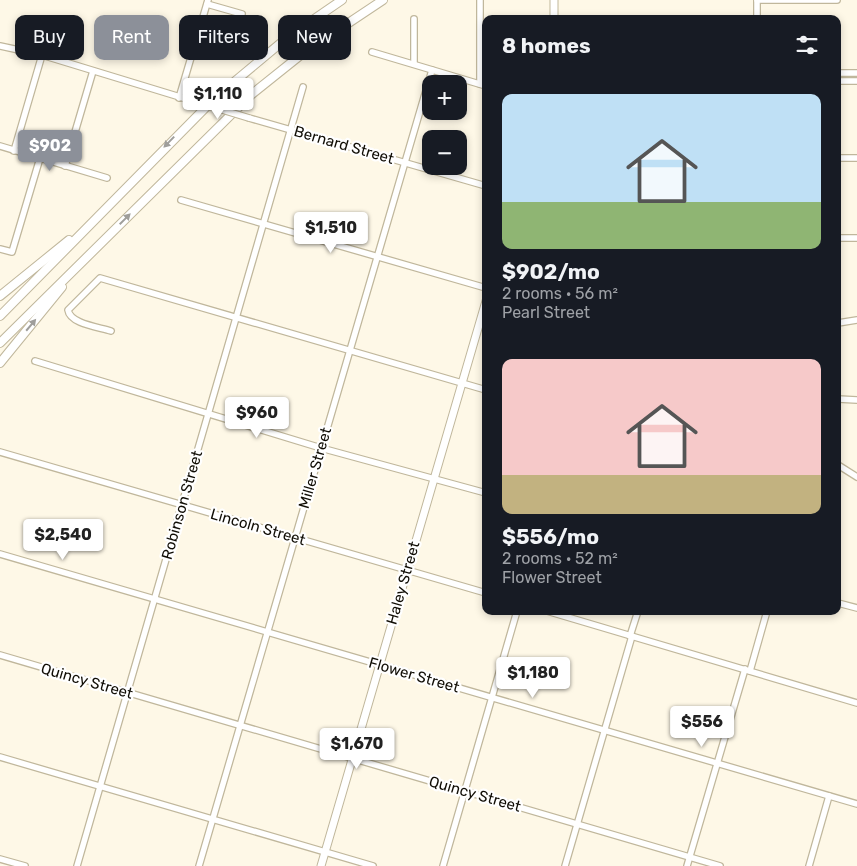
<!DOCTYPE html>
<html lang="en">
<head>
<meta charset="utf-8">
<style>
	:root { --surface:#171b24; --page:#20242c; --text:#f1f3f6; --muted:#9ea1a6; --accent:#8c9099 }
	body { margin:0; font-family:Rubik,sans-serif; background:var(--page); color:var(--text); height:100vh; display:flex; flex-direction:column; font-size:19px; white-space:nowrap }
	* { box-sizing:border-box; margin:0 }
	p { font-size:16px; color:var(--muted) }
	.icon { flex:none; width:28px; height:28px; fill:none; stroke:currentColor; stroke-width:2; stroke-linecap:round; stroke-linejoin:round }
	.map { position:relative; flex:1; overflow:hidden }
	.panel { position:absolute; left:482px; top:15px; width:359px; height:600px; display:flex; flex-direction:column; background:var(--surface); border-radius:10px; box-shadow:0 2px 8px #0003 }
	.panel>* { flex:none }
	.hud { position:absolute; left:15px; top:15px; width:392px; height:45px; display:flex; gap:10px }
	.fabs { position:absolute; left:422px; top:75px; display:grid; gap:10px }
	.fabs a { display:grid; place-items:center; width:45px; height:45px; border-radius:10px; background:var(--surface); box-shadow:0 2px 8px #0003; font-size:25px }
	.price { position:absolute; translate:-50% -42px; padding:0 11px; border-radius:5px; background:#fff; color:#222; font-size:16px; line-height:32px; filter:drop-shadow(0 1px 2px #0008) }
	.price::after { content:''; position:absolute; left:50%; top:30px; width:15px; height:11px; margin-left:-8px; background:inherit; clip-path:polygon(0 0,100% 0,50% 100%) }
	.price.active { background:var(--accent); color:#fff }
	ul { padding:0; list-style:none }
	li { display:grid; align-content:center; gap:10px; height:265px; padding:0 20px }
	li span { display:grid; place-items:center; height:155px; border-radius:10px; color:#555 }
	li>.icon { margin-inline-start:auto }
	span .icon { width:90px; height:90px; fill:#fffc; stroke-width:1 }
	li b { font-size:21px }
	h2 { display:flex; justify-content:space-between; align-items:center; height:60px; padding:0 20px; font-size:21px }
	.chip { padding:0 18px; border-radius:10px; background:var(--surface); box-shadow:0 2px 8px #0003; font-size:18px; line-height:45px }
	.chip.active { background:var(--accent); color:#fff }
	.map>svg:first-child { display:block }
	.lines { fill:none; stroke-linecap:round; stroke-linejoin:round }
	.minor-casing { stroke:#c0b79c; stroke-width:8 }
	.major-casing { stroke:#c0b79c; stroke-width:9 }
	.highway-casing { stroke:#c0b79c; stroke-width:10 }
	.minor { stroke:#fff; stroke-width:5.5 }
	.major { stroke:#fff; stroke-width:7 }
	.highway { stroke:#fff; stroke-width:8 }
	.minor-bridge-casing { stroke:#c0b79c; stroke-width:8; stroke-linecap:butt }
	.minor-bridge { stroke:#fff; stroke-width:5.5 }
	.oneway { fill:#9f9e9b }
	.labels { text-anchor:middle; stroke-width:4.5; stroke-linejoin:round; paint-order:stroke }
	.street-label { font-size:15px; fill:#100d05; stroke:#fff }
</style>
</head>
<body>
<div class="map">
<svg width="857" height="866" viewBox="0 0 857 866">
	<rect width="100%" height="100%" fill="#fef8e7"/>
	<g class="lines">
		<!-- minor casing -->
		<g class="minor-casing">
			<g id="minor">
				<path d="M480,0V84"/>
				<path d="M757,0H837"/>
				<path d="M757,0V19"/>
				<path d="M207,4L242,14"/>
				<path d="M414,19V64"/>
				<path d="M0,46L42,55L193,101"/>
				<path d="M372,52L486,86"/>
				<path d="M838,73H857"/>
				<path d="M838,81H857"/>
				<path d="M179,98L208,0"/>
				<path d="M249,118L486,186"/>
				<path d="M0,146L107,178"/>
				<path d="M14,151L42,55"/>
				<path d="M838,158H857"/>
				<path d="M65,166L93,71"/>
				<path d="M181,200L486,288"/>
				<path d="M838,238H857"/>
				<path d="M0,249L12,252L40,158"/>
				<path d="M838,323L857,320"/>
				<path d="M111,331C99,327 70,324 68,310L100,278L486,390"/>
				<path d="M35,361L321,448L486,493"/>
				<path d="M838,399L857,400"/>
				<path d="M0,452L486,593"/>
				<path d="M838,465L857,477"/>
				<path d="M0,554L857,804"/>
				<path d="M838,603L857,608"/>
				<path d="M547,611L857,703"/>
				<path d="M630,636L638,611"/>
				<path d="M0,655L720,866"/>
				<path d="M750,671L767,611"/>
				<path d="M0,757L373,866"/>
				<path d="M0,859L25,866"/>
				<path d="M77,866L303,87"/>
				<path d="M199,866L432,70"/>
				<path d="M443,866L517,611"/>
				<path d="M565,866L632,636"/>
				<path d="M687,866L745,669"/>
				<path d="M809,866L829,796"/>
			</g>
		</g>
		<!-- major casing -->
		<g class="major-casing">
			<g id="major">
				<path d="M554,19V0"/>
				<path d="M321,866L486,301"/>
			</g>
		</g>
		<!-- highway casing -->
		<g class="highway-casing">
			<g id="highway">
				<path d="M0,296L69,240"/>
				<path d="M0,316L216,97L288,37L342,0"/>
				<path d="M0,343L252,94L302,54L383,0"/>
				<path d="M0,363L62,287"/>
			</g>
		</g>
		<!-- minor -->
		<use href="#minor" class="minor"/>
		<!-- major -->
		<use href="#major" class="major"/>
		<!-- highway -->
		<use href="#highway" class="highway"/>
		<!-- minor-bridge casing -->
		<g class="minor-bridge-casing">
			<path id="minor-bridge" d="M193,101L249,118"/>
		</g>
		<!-- minor-bridge -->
		<use href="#minor-bridge" class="minor-bridge"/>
	</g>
	<!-- one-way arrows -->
	<defs><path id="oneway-solid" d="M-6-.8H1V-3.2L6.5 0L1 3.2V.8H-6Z" transform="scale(1.25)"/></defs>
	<g class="oneway">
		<use href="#oneway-solid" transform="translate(169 142) rotate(134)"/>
		<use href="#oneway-solid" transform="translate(125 219) rotate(-45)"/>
		<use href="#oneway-solid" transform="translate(31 325) rotate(-50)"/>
	</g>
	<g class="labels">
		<!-- street labels -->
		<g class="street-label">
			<text transform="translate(344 145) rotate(16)" y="5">Bernard Street</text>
			<text transform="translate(315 468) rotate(-74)" y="5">Miller Street</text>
			<text transform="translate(182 505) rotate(-74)" y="5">Robinson Street</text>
			<text transform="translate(258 527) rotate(16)" y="5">Lincoln Street</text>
			<text transform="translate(403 583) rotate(-74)" y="5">Haley Street</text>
			<text transform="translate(414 675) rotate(16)" y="5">Flower Street</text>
			<text transform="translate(87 681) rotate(16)" y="5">Quincy Street</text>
			<text transform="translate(475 794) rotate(16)" y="5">Quincy Street</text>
		</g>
	</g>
</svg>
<div class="fabs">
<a>+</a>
<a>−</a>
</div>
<b class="price" style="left:218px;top:120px">$1,110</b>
<b class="price active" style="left:50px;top:172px">$902</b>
<b class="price" style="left:331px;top:254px">$1,510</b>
<b class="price" style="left:257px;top:439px">$960</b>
<b class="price" style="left:63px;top:561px">$2,540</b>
<b class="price" style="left:533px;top:699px">$1,180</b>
<b class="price" style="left:702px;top:748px">$556</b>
<b class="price" style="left:357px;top:770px">$1,670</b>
<div class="hud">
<a class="chip">Buy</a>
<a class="chip active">Rent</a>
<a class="chip">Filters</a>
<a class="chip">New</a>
</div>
<section class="panel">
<h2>8 homes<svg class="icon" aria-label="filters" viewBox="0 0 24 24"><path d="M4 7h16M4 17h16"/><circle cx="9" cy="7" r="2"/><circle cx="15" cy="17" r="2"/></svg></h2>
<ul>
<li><span style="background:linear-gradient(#bfe0f5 70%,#8fb573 0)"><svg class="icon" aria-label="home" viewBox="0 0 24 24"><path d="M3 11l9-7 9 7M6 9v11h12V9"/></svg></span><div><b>$902/mo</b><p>2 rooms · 56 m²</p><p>Pearl Street</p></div></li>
<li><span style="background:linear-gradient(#f6c9c9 75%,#c2b280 0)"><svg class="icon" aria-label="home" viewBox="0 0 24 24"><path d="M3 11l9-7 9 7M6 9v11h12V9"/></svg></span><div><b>$556/mo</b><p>2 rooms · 52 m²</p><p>Flower Street</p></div></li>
</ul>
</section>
</div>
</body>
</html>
